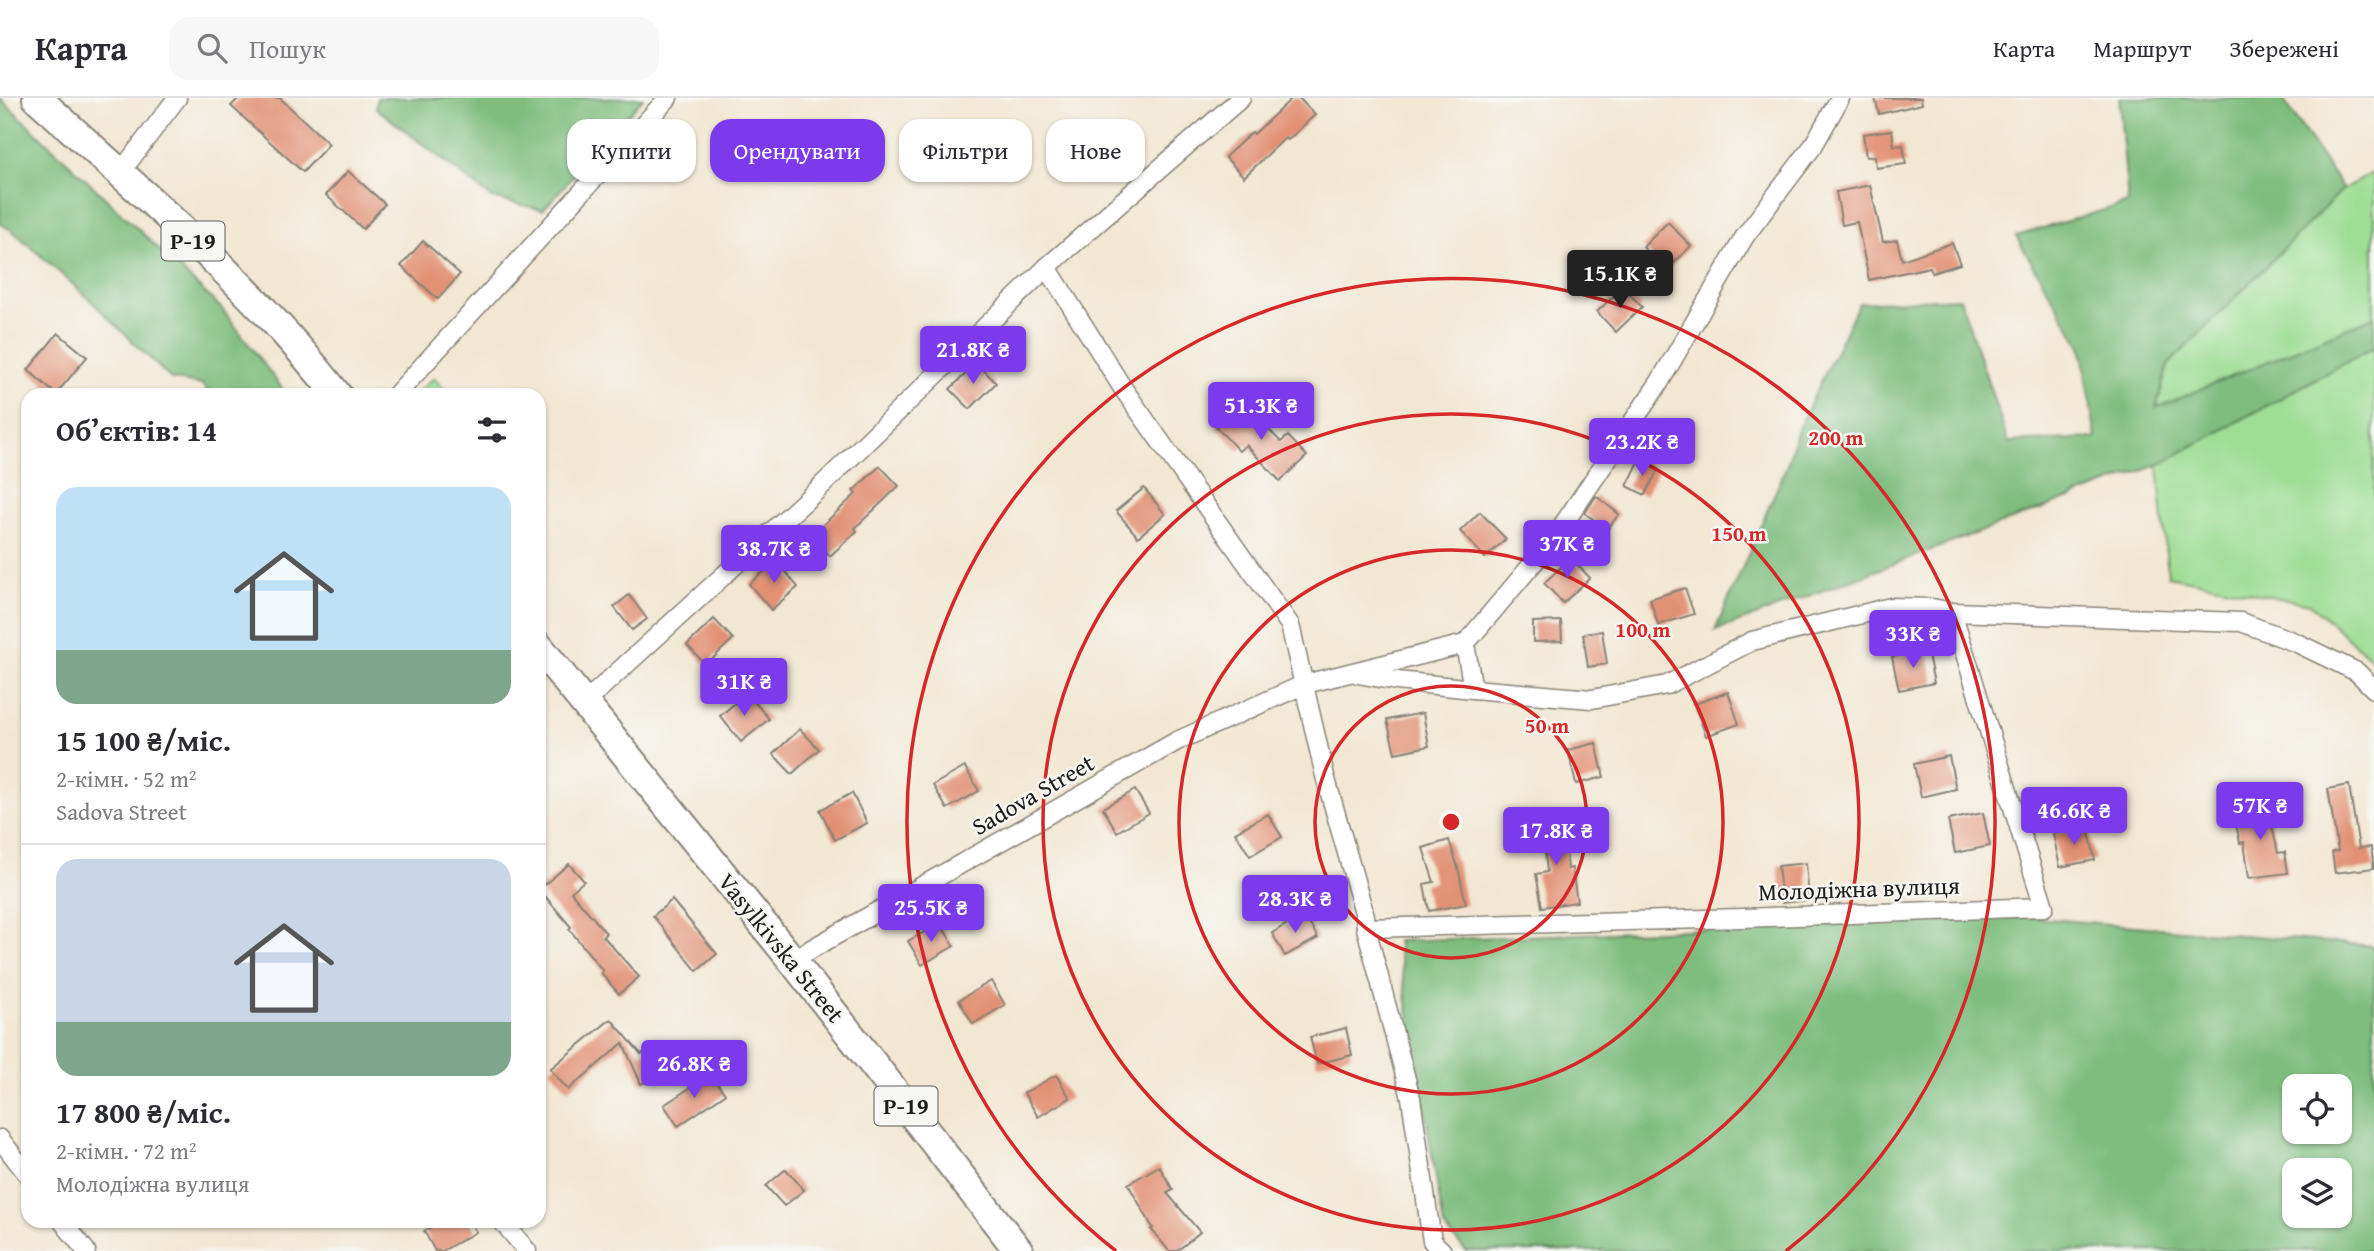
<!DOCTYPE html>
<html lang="uk">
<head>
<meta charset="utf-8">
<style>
	:root { --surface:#fff; --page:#f7f7f7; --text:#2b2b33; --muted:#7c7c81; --line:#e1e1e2; --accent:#7c3aed }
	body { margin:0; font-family:"Gentium Book Plus",serif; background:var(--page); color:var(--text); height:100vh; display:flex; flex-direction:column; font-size:26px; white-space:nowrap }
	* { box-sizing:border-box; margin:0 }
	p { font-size:23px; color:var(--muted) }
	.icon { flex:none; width:38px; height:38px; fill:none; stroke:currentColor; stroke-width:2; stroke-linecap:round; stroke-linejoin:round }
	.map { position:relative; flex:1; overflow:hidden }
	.sheet { position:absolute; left:21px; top:290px; width:525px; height:840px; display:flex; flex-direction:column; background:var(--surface); border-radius:21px; box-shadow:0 2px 5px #0004 }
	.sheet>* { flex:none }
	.top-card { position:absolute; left:567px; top:21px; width:665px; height:63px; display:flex; gap:14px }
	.controls { position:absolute; left:2282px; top:976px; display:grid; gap:14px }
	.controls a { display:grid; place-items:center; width:70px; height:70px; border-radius:14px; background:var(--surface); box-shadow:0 2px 5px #0004; font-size:35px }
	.price { position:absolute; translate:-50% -60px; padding:0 16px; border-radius:7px; background:var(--accent); color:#fff; font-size:23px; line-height:46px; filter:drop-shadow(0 2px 4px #0008) }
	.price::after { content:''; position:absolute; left:50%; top:42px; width:21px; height:16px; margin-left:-10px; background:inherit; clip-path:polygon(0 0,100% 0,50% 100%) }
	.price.on { background:#222; color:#fff }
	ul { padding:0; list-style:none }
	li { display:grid; align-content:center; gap:14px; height:371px; padding:0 35px }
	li+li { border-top:2px solid var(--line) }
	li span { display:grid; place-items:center; height:217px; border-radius:21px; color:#555 }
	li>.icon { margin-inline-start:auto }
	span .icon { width:126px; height:126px; fill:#fffc; stroke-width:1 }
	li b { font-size:30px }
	h2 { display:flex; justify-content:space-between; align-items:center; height:84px; padding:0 35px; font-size:30px }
	.chip { padding:0 24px; border-radius:21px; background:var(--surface); box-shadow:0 2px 5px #0004; font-size:24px; line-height:63px }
	.chip.on { background:var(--accent); color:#fff }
	header { display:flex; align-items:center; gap:42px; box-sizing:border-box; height:98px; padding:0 35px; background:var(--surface); border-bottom:2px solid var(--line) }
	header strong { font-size:33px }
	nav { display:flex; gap:38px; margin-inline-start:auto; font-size:24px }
	.search { width:490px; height:63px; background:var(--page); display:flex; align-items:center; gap:18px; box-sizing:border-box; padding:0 24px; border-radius:21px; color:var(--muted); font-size:26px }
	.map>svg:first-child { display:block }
	.green { fill:#9dde94; stroke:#5c7d58; stroke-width:2 }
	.forest { fill:#7ebd7e; stroke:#4d6c4d; stroke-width:2; fill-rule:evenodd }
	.building { fill:#e29175 }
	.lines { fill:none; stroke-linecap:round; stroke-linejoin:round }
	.street-casing { stroke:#878277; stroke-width:21 }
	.primary-casing { stroke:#878277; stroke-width:32 }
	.street { stroke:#fff; stroke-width:18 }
	.primary { stroke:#fff; stroke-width:28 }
	.ring { fill:none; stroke:#d62828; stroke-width:3.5 }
	.labels { text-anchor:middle; stroke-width:5; stroke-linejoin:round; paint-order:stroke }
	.shield { fill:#f6f6f2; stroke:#5d5d5c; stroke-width:2 }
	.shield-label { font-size:23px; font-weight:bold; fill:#1c1c1c }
	.street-label { font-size:24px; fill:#1c1c1c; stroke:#f6f6f2 }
	.centre { fill:#d62828; stroke:#f6f6f2; stroke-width:3.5 }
	.ring-label { font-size:21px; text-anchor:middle; font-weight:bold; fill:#d62828; stroke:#f6f6f2; stroke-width:5; stroke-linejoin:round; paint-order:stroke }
</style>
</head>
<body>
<header>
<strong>Карта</strong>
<div class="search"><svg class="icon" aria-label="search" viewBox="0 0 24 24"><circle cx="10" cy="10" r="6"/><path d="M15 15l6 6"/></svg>Пошук</div>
<nav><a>Карта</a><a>Маршрут</a><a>Збережені</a></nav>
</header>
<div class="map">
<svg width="2374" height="1153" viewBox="0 0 2374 1153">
	<rect width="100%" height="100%" fill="#f6f6f2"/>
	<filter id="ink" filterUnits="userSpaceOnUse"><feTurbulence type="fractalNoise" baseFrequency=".0143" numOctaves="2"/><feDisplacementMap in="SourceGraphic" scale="14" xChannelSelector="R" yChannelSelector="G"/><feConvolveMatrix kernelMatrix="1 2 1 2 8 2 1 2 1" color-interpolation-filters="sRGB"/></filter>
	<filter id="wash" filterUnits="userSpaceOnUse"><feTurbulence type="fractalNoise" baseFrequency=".00686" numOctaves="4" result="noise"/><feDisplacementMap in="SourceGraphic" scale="28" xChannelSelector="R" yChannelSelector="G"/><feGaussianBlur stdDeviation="1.57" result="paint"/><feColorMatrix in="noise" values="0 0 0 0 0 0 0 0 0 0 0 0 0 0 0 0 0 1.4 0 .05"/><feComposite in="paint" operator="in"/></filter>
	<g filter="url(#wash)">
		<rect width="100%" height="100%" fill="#f2e7d2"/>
		<!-- green -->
		<g class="green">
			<path d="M2374,74V219L2156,311L2168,267L2343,91Z"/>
			<path d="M2374,249V563L2310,506L2168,478L2158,367Z"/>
			<path d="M434,280L449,297H415Z"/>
		</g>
		<!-- forest -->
		<g class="forest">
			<path d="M0,0L222,211L287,297H210L203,287L171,281L86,198L14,134L0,125Z"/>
			<path d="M377,0H643L543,112L492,100L376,10Z"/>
			<path d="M2119,0H2282L2343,91L2168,267L2156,310L2374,219V249L2158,367L1715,533L1787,367L1798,331L1859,205L1960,200L2008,344L2096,340L2081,248L2016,138L2128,105Z"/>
			<path d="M2025,819L2374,848V1153H1466L1444,1129L1397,843ZM2294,989H2340V1034H2294ZM2294,1073H2340V1118H2294Z"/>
		</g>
		<g id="blocks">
			<!-- building -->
			<g class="building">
				<path d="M239,0H280L329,46L303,74L231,8Z"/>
				<path d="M1292,0H1299L1315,17L1288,42L1285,40L1244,79L1225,59L1252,34L1254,36Z"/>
				<path d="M1875,0H1921L1922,6L1879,16Z"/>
				<path d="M1892,32L1894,48L1903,47L1906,66L1876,70L1875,58L1866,59L1863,36Z"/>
				<path d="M348,73L385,106L363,131L326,97Z"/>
				<path d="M1870,87L1883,144L1897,142L1902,162L1952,145L1960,166L1932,175L1930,169L1869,182L1857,124L1842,127L1836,94Z"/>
				<path d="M1668,124L1691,148L1666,173L1643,149Z"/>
				<path d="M423,143L460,176L438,201L401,168Z"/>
				<path d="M1623,189L1642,209L1616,234L1597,214Z"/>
				<path d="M58,235L87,259L56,296L28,272Z"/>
				<path d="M977,265L996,285L970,311L950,291Z"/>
				<path d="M1241,304L1281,344L1288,338L1307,358L1280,383L1246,347L1239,353L1216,329Z"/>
				<path d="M1640,362L1658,372L1645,397L1627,388Z"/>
				<path d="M880,368L899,388L855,430L857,433L830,458L811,438L856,396L853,393Z"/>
				<path d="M1144,390L1165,416L1138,439L1116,413Z"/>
				<path d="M1596,398L1619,416L1607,432L1585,415Z"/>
				<path d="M1480,414L1506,441L1485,460L1460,433Z"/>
				<path d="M1571,460L1590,480L1563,505L1544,485Z"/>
				<path d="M777,463L798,489L771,512L749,486Z"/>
				<path d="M1685,490L1694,516L1658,527L1650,501Z"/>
				<path d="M629,497L647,521L632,532L614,509Z"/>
				<path d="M714,521L733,541L706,567L687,547Z"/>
				<path d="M1561,523L1562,543L1533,544V524Z"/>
				<path d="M1602,533L1607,566L1588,569L1583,536Z"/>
				<path d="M1927,552L1934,585L1899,592L1892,559Z"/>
				<path d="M1728,594L1739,626L1706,638L1694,606Z"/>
				<path d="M747,595L769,621L741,644L720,618Z"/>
				<path d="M1423,615L1429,648L1395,655L1387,622Z"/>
				<path d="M800,631L819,651L792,676L773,656Z"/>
				<path d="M1596,645L1604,679L1576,686L1568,652Z"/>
				<path d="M1949,658L1956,691L1921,699L1914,666Z"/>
				<path d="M965,669L979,693L947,711L933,687Z"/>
				<path d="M2349,687L2359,750L2371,749L2374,770L2335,775L2332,754L2338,753L2328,691Z"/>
				<path d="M1135,692L1149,715L1117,734L1103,710Z"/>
				<path d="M852,695L867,725L835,742L820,712Z"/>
				<path d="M2267,705L2278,755L2285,754L2288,775L2249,780L2244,744L2240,745L2233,712Z"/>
				<path d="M1983,715L1990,748L1955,755L1948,722Z"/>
				<path d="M1268,716L1282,739L1250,758L1235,734Z"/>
				<path d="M1562,720L1568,771L1572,770L1577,804L1542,809L1536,776L1547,774L1541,722Z"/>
				<path d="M2088,729L2095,762L2060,769L2053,736Z"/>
				<path d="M1449,742L1458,770L1466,806L1429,813L1424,786L1434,784L1423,750Z"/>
				<path d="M1806,765L1809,802L1782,805L1778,768Z"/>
				<path d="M569,766L584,783L571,794L606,835L603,838L639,879L619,896L601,875L603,873L569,831L571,829L539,791Z"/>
				<path d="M672,802L717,856L697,873L653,818Z"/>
				<path d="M1304,816L1318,840L1285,858L1272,835Z"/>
				<path d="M940,825L954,848L922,867L908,843Z"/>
				<path d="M991,883L1005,907L973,926L959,902Z"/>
				<path d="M611,921L641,956L654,950L665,975L641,986L623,945L568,992L550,971Z"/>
				<path d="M1346,930L1352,957L1317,966L1310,939Z"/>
				<path d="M711,976L725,996L678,1028L664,1007Z"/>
				<path d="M1056,977L1070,1000L1038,1019L1024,995Z"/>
				<path d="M1159,1068L1173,1092L1167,1095L1200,1134L1177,1153H1169L1151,1131L1153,1130L1128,1086Z"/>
				<path d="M786,1071L804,1092L784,1108L766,1088Z"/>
				<path d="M441,1124H470L476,1134L442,1153H435L424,1133Z"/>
			</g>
		</g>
	</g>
	<g filter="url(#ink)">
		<use href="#blocks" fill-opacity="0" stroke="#878277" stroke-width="2"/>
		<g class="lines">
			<!-- street casing -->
			<g class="street-casing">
				<g id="street">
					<path d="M120,75L177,0"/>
					<path d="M1047,169L1122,289L1290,527L1325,678L1365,818L1366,830L1411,1000L1432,1143L1442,1153"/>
					<path d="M395,298L668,0"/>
					<path d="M1465,546L1473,591"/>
					<path d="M1358,576L1397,583L1473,591L1592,601L1667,587L1752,543L1891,509L1932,510L1952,514L2241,524L2297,545L2357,574L2374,591"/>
					<path d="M584,605L816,393L1047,169L1241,0"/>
					<path d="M1366,830L1743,820L2044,809L1952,514"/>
					<path d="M792,862L1177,643L1305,586L1465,546L1552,443L1659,285L1745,138L1813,48L1840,0"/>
					<path d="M0,1041L28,1077"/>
					<path d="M63,1124L86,1153"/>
					<path d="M503,1124L527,1153"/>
				</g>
			</g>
			<!-- primary casing -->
			<g class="primary-casing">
				<g id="primary">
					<path d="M37,0C141,95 251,186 338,298"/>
					<path d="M539,549L792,862L1019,1153"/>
				</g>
			</g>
			<!-- street -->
			<use href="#street" class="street"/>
			<!-- primary -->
			<use href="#primary" class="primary"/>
		</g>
	</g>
	<!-- distance rings -->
	<g class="ring">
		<circle cx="1451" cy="724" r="136"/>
		<circle cx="1451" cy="724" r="272"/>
		<circle cx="1451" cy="724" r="408"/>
		<path d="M1116 1153A544 544 0 1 1 1786 1153"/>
	</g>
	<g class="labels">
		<!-- shield labels -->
		<g class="shield">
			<rect x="161.5" y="123.5" width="63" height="39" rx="5"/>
			<rect x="874.5" y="988.5" width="63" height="39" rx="5"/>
		</g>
		<g class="shield-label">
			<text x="193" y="151">Р-19</text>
			<text x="906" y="1016">Р-19</text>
		</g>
		<!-- street labels -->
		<g class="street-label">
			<text transform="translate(1033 697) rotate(-30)" y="8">Sadova Street</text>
			<text transform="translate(1859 791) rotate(-2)" y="8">Молодіжна вулиця</text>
			<text transform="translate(781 850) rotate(51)" y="8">Vasylkivska Street</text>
		</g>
	</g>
	<circle cx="1451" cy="724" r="10" class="centre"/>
	<g class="ring-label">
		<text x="1836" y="347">200 m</text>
		<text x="1739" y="443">150 m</text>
		<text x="1643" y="539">100 m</text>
		<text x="1547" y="635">50 m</text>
	</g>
</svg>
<div class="controls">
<a><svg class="icon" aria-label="locate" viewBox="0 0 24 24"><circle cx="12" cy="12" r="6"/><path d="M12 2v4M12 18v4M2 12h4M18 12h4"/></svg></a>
<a><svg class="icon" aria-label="layers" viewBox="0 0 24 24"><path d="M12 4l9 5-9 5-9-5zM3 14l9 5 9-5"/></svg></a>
</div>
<b class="price on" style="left:1620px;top:212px">15.1K ₴</b>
<b class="price" style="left:973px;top:288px">21.8K ₴</b>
<b class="price" style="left:1261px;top:344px">51.3K ₴</b>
<b class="price" style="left:1642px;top:380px">23.2K ₴</b>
<b class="price" style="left:1567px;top:482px">37K ₴</b>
<b class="price" style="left:774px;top:487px">38.7K ₴</b>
<b class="price" style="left:1913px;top:572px">33K ₴</b>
<b class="price" style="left:744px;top:620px">31K ₴</b>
<b class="price" style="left:2260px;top:744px">57K ₴</b>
<b class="price" style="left:2074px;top:749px">46.6K ₴</b>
<b class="price" style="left:1556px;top:769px">17.8K ₴</b>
<b class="price" style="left:1295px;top:837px">28.3K ₴</b>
<b class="price" style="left:931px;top:846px">25.5K ₴</b>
<b class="price" style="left:694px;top:1002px">26.8K ₴</b>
<div class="top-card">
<a class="chip">Купити</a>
<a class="chip on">Орендувати</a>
<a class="chip">Фільтри</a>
<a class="chip">Нове</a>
</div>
<section class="sheet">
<h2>Об’єктів: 14<svg class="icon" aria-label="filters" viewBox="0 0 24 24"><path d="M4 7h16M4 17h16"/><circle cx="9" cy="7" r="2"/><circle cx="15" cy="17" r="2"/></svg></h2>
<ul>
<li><span style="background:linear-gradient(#bfe0f5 75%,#7fa58c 0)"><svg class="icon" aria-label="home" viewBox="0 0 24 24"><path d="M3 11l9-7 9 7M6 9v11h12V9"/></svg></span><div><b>15 100 ₴/міс.</b><p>2-кімн. · 52 m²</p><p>Sadova Street</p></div></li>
<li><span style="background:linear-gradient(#c9d6e8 75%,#7fa58c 0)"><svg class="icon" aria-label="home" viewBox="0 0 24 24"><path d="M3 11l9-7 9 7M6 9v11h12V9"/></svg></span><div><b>17 800 ₴/міс.</b><p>2-кімн. · 72 m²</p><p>Молодіжна вулиця</p></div></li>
</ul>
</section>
</div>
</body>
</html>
